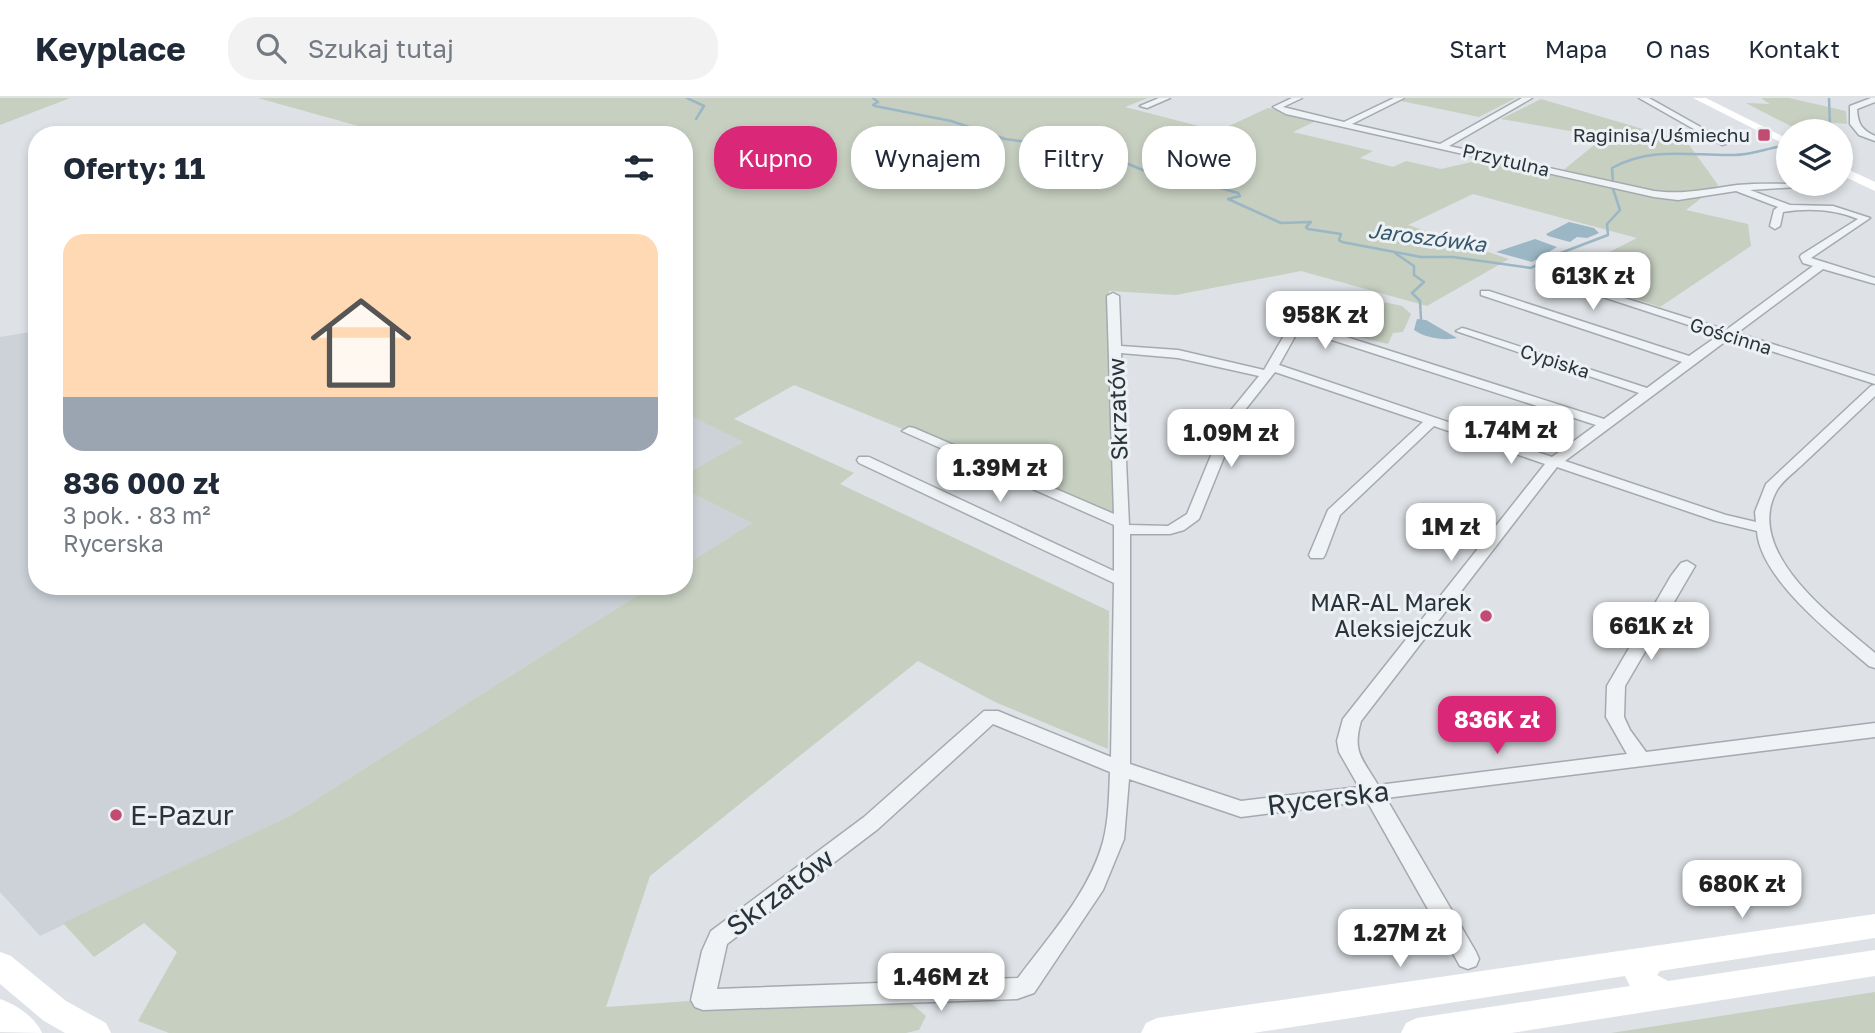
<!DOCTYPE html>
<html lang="pl">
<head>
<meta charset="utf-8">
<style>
	:root { --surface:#fff; --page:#f2f2f3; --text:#1f2937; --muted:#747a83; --line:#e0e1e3; --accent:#db2777 }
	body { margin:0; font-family:"Golos Text",sans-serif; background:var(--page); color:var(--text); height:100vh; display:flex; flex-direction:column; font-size:26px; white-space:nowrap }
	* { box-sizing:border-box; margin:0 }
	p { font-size:23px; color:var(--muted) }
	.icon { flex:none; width:38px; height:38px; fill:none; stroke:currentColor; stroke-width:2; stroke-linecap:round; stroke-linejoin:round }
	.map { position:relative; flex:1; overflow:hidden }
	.panel { position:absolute; left:28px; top:28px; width:665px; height:469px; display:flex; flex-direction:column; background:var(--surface); border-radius:28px; box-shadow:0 4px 10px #0003 }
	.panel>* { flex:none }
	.guide { position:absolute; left:714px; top:28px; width:665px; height:63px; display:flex; gap:14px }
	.tools { position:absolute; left:1776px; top:21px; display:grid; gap:14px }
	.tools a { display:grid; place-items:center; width:77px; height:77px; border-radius:50%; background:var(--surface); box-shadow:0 4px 10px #0003; font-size:35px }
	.price { position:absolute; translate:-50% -60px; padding:0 16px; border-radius:14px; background:#fff; color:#222; font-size:23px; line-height:46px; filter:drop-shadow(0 2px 4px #0008) }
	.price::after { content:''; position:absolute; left:50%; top:42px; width:21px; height:16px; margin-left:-10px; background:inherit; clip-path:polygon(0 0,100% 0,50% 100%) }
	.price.on { background:var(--accent); color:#fff }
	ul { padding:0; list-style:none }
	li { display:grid; align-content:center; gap:14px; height:371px; padding:0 35px }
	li+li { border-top:2px solid var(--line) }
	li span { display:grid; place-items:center; height:217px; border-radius:21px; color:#555 }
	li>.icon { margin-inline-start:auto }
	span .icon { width:126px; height:126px; fill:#fffc; stroke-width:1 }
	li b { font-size:30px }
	h2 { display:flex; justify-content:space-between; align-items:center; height:84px; padding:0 35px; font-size:30px }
	.pill { padding:0 24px; border-radius:28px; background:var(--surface); box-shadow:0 4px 10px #0003; font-size:24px; line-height:63px }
	.pill.on { background:var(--accent); color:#fff }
	header { display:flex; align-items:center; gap:42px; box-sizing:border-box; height:98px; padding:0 35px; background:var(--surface); border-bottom:2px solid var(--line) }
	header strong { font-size:33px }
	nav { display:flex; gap:38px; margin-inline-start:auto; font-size:24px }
	.search { width:490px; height:63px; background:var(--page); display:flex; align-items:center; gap:18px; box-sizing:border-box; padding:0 24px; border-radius:28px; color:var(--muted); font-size:26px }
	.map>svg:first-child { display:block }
	.built { fill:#ccd2d8 }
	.green { fill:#c6cfc0 }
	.water { fill:#9bb6c4 }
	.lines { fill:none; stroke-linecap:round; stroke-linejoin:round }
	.stream { stroke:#9bb6c4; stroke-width:2.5 }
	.street-casing { stroke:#a4aab0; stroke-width:3 }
	.street { fill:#f0f3f5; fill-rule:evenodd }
	.secondary { fill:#fff; fill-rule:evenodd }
	.poi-dot { fill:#c24c71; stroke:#edf1f4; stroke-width:2.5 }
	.labels { text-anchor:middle; stroke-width:6; stroke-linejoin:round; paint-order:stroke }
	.far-poi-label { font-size:19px; fill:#28333c; stroke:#edf1f4; text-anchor:end }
	.far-street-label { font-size:19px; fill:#28333c; stroke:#edf1f4 }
	.far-water-label { font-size:21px; font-style:italic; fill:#36576c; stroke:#edf1f4 }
	.street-label { font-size:23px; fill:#28333c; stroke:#edf1f4 }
	.poi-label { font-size:23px; fill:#28333c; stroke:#edf1f4; text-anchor:end }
	.near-street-label { font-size:28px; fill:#28333c; stroke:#edf1f4 }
	.near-poi-label { font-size:28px; fill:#28333c; stroke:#edf1f4; text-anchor:start }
</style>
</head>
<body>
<header>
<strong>Keyplace</strong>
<div class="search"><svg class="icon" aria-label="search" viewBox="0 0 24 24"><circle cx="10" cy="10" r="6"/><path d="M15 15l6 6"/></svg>Szukaj tutaj</div>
<nav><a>Start</a><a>Mapa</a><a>O nas</a><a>Kontakt</a></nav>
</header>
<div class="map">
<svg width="1875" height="935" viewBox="0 0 1875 935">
	<rect width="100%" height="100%" fill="#dee2e6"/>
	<!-- built -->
	<g class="built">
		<path d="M37,233V488H652L290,718L40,838L0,794V239Z"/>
		<path d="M684,315L743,344L684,377Z"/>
		<path d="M684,391L752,425L684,468Z"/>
	</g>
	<!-- green -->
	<g class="green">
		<path d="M0,0H70L0,27Z"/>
		<path d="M258,0H1148L1125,9L1218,33L1268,10L1320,21L1293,34L1373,53L1360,60L1393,69L1406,63L1441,71L1493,59L1561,74L1604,39L1501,21L1541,1L1687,44L1718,87L1686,112L1748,126L1751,148L1660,209L1564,177L1637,140L1473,96L1408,127L1509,161L1427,208L1301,173L1176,197L1109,193L1114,417L794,287L734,321L854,375L840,386L1109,513L1108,651L995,604L918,563L650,778L606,909L703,902L912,906L926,918L919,932L906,935H169L138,923L177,854L144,825L94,859L63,825L290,718L652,488H684V468L752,425L684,391V377L743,344L684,315V37H380L369,31Z"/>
		<path d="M1406,0H1516L1479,19L1401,3Z"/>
		<path d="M1761,0H1789L1846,13L1847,26L1806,22L1822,33H1800L1746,5L1770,6Z"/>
		<path d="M1361,199L1402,208L1411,216L1403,234L1393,235L1388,246L1342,235Z"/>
		<path d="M1875,894V935H1611Z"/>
	</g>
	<!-- water -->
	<g class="water">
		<path d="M1569,124L1594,130L1599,135L1587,140L1577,139L1570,144L1548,138L1546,136Z"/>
		<path d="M1535,141L1557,149L1532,164L1496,154Z"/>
		<path d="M1417,221L1426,222L1457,240C1445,243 1425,240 1414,232Z"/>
	</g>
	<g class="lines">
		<!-- stream -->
		<g class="stream">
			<path d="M687,0L704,8L696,21"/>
			<path d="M873,0L878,4L873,7L875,8L951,23L1005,41L1041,46L1059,56L1126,65L1157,78L1187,85L1199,84L1238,95L1240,98L1228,101L1281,125L1311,124L1306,129L1308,131L1341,136L1339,142L1342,144L1421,159H1453L1531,170L1558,156L1608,137L1607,126L1620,112L1612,88"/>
			<path d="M1829,0L1830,29"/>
			<path d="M1613,86L1612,70C1652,48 1691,58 1734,57C1749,57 1763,52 1777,49"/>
			<path d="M1395,155L1414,168V177L1424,184L1412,195L1420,203L1421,221"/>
		</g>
		<!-- street casing -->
		<g class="street-casing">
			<g id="street">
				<path d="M1159,0H1170L1147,10L1140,8Z"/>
				<path d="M1292,0H1302L1283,9L1344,24L1394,0H1404L1352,26L1440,46L1522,0H1532L1449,48L1654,93C1683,97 1708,91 1737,87C1759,85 1781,86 1801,86L1797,89L1750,92L1790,107L1833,108L1870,120L1811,160L1875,180V186L1823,171L1737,235L1875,278V286L1730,240L1565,363L1726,417L1756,424L1755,414L1766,386L1871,288L1875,287V298C1851,320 1828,343 1804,365C1796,373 1783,382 1777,392C1742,454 1835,521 1875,555V570L1869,568C1834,538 1760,481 1757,433L1716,423L1557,369L1361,623C1352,654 1362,660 1378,687L1627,656L1606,619L1607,588L1671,478L1681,465L1687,463L1695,468L1625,588L1624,619L1630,632L1646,654L1875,625V639L1386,700L1476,854L1479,861L1476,868L1468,871L1460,868L1367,703L1241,719L1129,681L1124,741L1103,792L1034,895L1017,901L703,912L695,909L691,902L702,853L711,833L864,719L984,613H998L1111,659L1114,485L859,365L857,362L859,359H869L1114,473V427L902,333L909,329L914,330L1114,416L1107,198L1113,195L1119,198L1121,248L1178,252L1264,272L1289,229L1295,226L1340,237L1604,321L1639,295L1456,233L1462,230L1466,231L1647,290L1682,264L1481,197V193H1489L1689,258L1719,237L1542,179L1551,177L1726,232L1813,168L1803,165L1800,159L1801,157L1858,121C1834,111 1808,110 1783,114L1780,128L1775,131L1770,128L1774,112L1778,109L1736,93L1678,102L1654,99L1286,16L1273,9ZM1298,233L1332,242L1596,327L1552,359L1279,267ZM1121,255L1178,260L1259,278L1228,316L1187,416L1168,428L1129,427ZM1275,274L1423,324L1328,412L1309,457L1311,460H1323L1325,457L1340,417L1434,328L1545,366L1343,621L1337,643L1339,654L1359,689L1241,703L1130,666V436H1170L1184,432L1199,421L1241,317ZM993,626L1110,674C1109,697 1109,721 1103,744C1089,795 1049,838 1018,880L717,891L727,846L878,731Z"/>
				<path d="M1639,0H1649L1729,45L1722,47Z"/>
				<path d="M1871,0H1875V4L1857,11C1858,26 1861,31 1875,38V43L1859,37L1850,26V8Z"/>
			</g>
		</g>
		<!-- street -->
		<use href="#street" class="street"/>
		<!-- secondary -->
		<g class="secondary">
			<path d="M1693,0H1706L1788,41V48Z"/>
			<path d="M1841,68L1875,84V93L1841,77Z"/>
			<path d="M1875,816V840L1660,873L1657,877L1668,883L1875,852V878L1511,935H1401L1406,925L1417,920L1630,888L1625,878L1253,935H1141L1146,925L1157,920Z"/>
			<path d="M0,854L11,858L66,903L106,925L111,935H65L44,923L0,886Z"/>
			<path d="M0,901C17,907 35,919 42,935L0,934Z"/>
		</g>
	</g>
	<!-- markers -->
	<g class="poi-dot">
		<rect x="1757" y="30" width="14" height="14" rx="3.5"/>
		<circle cx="1486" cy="518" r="7"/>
		<circle cx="116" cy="717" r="7"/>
	</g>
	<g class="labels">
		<!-- far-poi labels -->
		<g class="far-poi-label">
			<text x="1750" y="44">Raginisa/Uśmiechu</text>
		</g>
		<!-- far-street labels -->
		<g class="far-street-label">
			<text transform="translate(1506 62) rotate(13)" y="7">Przytulna</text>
			<text transform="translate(1731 238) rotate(17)" y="7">Gościnna</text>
			<text transform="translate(1555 263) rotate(18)" y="7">Cypiska</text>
		</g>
		<!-- far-water labels -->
		<g class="far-water-label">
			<text transform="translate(1427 140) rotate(7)" y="7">Jaroszówka</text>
		</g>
		<!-- street labels -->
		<g class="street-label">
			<text transform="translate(1118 311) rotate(-92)" y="8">Skrzatów</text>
		</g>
		<!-- poi labels -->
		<g class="poi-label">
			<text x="1472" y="513">MAR-AL Marek<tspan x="1472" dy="26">Aleksiejczuk</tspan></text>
		</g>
		<!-- near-street labels -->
		<g class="near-street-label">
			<text transform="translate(1328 700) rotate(-7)" y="10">Rycerska</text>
			<text transform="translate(780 794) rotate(-37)" y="10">Skrzatów</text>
		</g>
		<!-- near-poi labels -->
		<g class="near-poi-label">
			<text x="130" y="727">E-Pazur</text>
		</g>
	</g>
</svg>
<div class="tools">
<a><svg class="icon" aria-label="layers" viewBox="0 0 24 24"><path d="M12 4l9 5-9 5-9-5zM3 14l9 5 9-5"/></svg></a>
</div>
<b class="price" style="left:1593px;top:214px">613K zł</b>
<b class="price" style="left:1325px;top:253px">958K zł</b>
<b class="price" style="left:1511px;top:368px">1.74M zł</b>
<b class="price" style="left:1231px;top:371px">1.09M zł</b>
<b class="price" style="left:1000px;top:406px">1.39M zł</b>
<b class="price" style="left:1451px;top:465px">1M zł</b>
<b class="price" style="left:1651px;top:564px">661K zł</b>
<b class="price on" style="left:1497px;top:658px">836K zł</b>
<b class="price" style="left:1742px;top:822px">680K zł</b>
<b class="price" style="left:1400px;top:871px">1.27M zł</b>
<b class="price" style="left:941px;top:915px">1.46M zł</b>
<div class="guide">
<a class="pill on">Kupno</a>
<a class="pill">Wynajem</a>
<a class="pill">Filtry</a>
<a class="pill">Nowe</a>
</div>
<section class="panel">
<h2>Oferty: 11<svg class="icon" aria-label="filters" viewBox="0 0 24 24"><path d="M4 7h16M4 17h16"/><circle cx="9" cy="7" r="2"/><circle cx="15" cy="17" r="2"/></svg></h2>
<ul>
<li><span style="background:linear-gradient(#ffd9b3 75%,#9aa5b1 0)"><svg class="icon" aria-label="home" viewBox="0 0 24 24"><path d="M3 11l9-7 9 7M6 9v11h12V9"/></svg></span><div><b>836 000 zł</b><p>3 pok. · 83 m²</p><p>Rycerska</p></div></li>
</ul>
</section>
</div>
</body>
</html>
